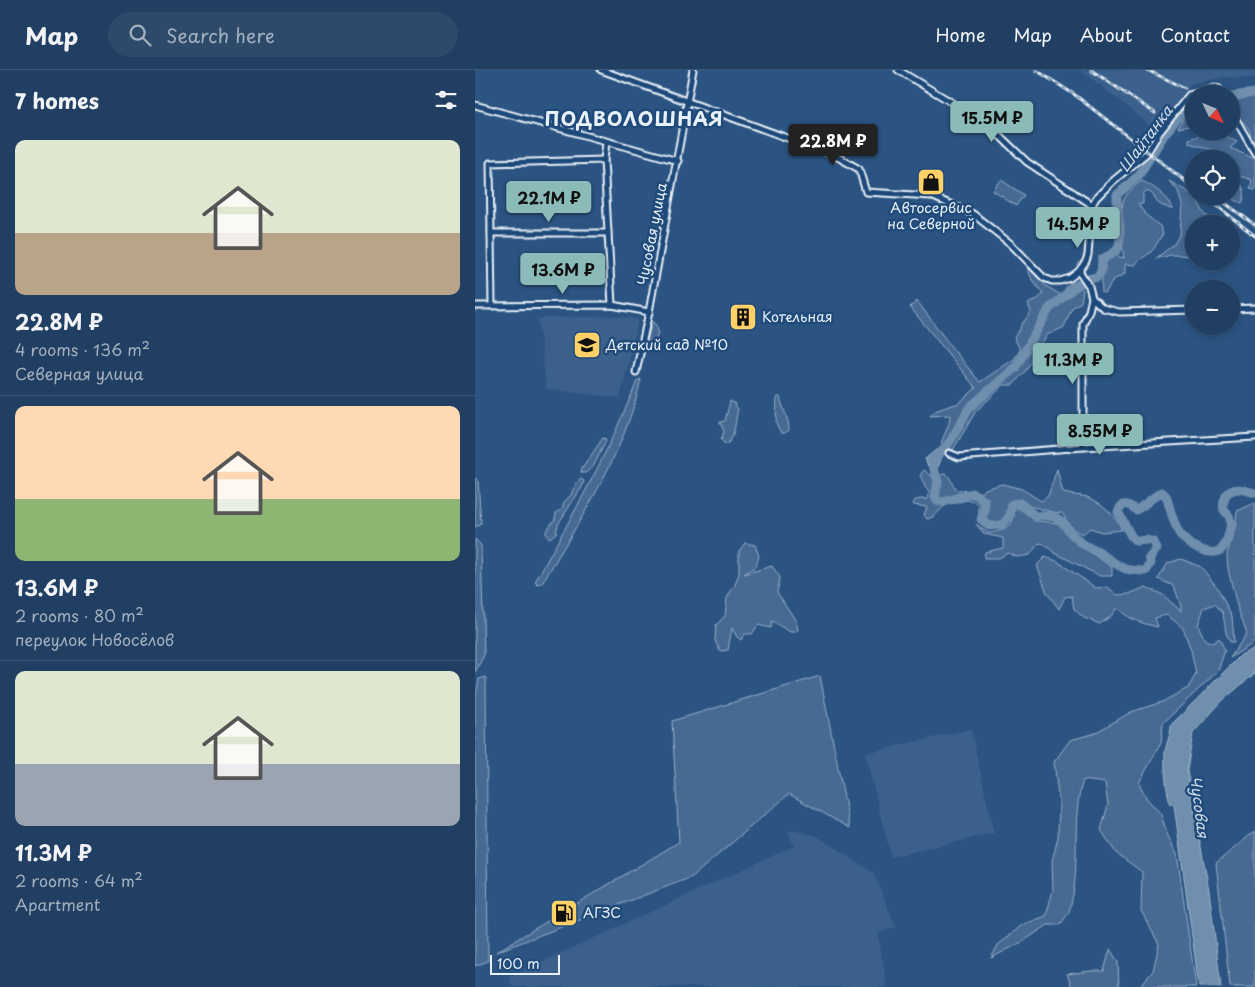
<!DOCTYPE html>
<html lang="en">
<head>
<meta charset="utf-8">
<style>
	:root { --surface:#203f62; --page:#2d4a6b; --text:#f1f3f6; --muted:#a2afbe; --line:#3d5877; --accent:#8bbbb9 }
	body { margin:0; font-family:"Playpen Sans",sans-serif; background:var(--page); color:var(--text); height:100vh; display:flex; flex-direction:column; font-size:19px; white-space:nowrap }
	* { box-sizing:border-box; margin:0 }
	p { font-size:16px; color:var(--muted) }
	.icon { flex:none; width:28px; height:28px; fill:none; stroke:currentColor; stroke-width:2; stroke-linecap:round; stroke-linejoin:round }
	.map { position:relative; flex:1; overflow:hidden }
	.details { display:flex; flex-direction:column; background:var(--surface); width:475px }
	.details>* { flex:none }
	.needle { width:32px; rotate:133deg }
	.buttons { position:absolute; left:710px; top:15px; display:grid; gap:10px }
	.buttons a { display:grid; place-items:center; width:55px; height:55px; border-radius:50%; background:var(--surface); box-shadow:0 2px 8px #0003,0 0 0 1px var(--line); font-size:25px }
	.scale { position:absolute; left:15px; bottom:12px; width:70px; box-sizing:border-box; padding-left:5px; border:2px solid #e8f1f8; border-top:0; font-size:14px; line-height:18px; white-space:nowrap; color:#e8f1f8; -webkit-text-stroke:4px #1f4a7a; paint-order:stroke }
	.price { position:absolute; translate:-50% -42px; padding:0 11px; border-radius:5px; background:var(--accent); color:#111; font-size:16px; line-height:32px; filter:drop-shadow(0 1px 2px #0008) }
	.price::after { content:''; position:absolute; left:50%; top:30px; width:15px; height:11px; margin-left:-8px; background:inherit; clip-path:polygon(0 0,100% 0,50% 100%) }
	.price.active { background:#222; color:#fff }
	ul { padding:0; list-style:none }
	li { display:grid; align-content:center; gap:10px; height:265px; padding:0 15px }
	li+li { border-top:1px solid var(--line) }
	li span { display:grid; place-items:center; height:155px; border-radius:10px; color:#555 }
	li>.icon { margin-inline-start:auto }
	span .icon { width:90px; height:90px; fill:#fffc; stroke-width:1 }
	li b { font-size:21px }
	h2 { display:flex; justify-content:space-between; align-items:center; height:60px; padding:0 15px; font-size:21px }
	header { display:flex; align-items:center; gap:30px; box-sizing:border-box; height:70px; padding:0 25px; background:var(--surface); border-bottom:1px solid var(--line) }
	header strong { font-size:24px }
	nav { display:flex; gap:28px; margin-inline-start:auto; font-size:18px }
	.search { width:350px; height:45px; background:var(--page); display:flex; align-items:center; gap:12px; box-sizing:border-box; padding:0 18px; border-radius:28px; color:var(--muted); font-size:19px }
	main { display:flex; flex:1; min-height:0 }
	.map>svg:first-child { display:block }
	.built { fill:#3a608b }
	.green { fill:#476b93; stroke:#98aec6 }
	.water { fill:#708ead; stroke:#a0b6cb }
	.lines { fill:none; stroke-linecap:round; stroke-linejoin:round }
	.river { stroke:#708ead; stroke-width:9 }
	.minor-casing { stroke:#e8f1f8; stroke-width:9 }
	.minor { stroke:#1f4a7a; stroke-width:5 }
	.rail-casing { stroke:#e8f1f8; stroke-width:3 }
	.rail { stroke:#1f4a7a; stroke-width:1; stroke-dasharray:4; stroke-linecap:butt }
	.labels { text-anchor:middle; stroke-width:5; stroke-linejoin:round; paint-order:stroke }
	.poi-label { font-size:14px; fill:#e8f1f8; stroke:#1f4a7a; text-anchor:start }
	.street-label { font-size:14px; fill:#e8f1f8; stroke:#1f4a7a }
	.water-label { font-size:15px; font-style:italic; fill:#d0dde9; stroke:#1f4a7a }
	.district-label { font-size:19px; font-weight:bold; letter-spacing:1px; fill:#e8f1f8; stroke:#1f4a7a }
</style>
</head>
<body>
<header>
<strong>Map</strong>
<div class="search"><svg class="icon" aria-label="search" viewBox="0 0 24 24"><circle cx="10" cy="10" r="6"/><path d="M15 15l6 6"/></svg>Search here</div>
<nav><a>Home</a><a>Map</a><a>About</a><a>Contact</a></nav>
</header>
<main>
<section class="details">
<h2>7 homes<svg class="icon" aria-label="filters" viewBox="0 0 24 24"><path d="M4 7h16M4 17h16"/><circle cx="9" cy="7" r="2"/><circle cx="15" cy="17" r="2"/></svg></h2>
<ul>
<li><span style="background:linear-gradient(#dfe7d0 60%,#b9a48a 0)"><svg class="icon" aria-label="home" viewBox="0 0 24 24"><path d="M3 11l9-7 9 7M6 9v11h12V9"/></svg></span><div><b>22.8M ₽</b><p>4 rooms · 136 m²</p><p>Северная улица</p></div></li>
<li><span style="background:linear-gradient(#ffd9b3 60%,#8fb573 0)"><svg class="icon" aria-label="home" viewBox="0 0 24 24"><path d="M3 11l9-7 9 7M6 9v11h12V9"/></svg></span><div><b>13.6M ₽</b><p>2 rooms · 80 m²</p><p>переулок Новосёлов</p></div></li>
<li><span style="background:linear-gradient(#dfe7d0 60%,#9aa5b1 0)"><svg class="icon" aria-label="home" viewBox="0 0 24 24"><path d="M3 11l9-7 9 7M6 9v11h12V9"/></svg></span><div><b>11.3M ₽</b><p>2 rooms · 64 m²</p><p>Apartment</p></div></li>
</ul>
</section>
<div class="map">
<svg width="780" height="917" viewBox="0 0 780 917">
	<rect width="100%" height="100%" fill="#2b5482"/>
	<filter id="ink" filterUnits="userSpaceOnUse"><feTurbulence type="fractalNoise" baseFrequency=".02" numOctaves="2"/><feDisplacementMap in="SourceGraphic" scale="10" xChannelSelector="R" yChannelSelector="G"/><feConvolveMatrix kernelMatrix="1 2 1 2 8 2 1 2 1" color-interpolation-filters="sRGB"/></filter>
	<g filter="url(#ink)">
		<!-- built -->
		<g class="built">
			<path d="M606,0H780V8L751,7L715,14L710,27L681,60Z"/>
			<path d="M142,246L163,249L145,328L71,319L63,248Z"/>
			<path d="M496,659L519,763L416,787L390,683Z"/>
			<path d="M317,760L342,766L399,803L421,857L403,863L412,917H37L34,907L319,776L313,762Z"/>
		</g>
		<!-- green -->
		<g class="green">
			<path d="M780,26V72L776,67L774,59L764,48L756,33V31Z"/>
			<path d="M719,29V55L703,58Z"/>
			<path d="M737,61L744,62L762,72L755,78L780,89V120L775,119L777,110L761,105C766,115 773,121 767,133L751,126H756V89H722L725,84L731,87L738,85L740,81L714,73V69Z"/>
			<path d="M526,110L549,125L541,136L518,121Z"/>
			<path d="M667,111C678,116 696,128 698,140C694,138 690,137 686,135C678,131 682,124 671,121L668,124V134H663L671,145L685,156L688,164C683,170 681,177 676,182C670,187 664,189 660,195L650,194V204L638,210L631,222L627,223C626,212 627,193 637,185L649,188C646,172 645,147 648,132C650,124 661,114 667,111Z"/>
			<path d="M694,111L715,123L722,130L729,143L740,154H719V186L696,185L680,189L699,174L705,164L707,135L703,121Z"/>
			<path d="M552,197L571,216L586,225L593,215L602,211L608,220L606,232L597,238L589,257L572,265L551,300L538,315H529L501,341L478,380L466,373L474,354L475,345L455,346L462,340L484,333L501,318L435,237L442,231L481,283L505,312L539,289L545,280L539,267L545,259L546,255L556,242L553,234L564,228L568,223L557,210Z"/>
			<path d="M178,252C187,260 182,270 175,278C170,270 175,260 178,252Z"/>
			<path d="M166,309C150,383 106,448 68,512L63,515L60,512C88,462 117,412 141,360C148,343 156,328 162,311Z"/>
			<path d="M302,327H305C308,340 314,348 314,360L310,363H306L301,353Z"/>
			<path d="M255,331L259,333L263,339C260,350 261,367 251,375L246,370L249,362L245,352L250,351Z"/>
			<path d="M128,368L131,369V371L118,397L110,403H107L106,400Z"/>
			<path d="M582,399L588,423C596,425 604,425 612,427C627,432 642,447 647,460L627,462L615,458L608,464C596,461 593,452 587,443C572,443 554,432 539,437C538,440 538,445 537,448C532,460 510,464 505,450C503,446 504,440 504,435C492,428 492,430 481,433C478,434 475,433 472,435C463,439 464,446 452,449L449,445L452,437L439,435L438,431L445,429H453L454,422L450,417L445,405L449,400L459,408L471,403C476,408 477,415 482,421L497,420L507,423L510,419L527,414L547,419L566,431L573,426Z"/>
			<path d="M0,408L3,410L6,454L0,457Z"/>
			<path d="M106,409L109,411L107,417L83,454L81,463L75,468L71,465V461L80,449L81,443L87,439L89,432L96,425L100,415Z"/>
			<path d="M780,433V572L755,588L772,563L762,536L753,499L752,484L760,458L762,441Z"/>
			<path d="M540,437L550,442L560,451L583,453L600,472L637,497V506H625L580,483L567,473L563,474L555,485L542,487L533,483L524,488H509L510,482L528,478V468L509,464L501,454L513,463C533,460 538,459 540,437Z"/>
			<path d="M0,469L6,475L9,585L0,602Z"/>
			<path d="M270,473L280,475L284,486L281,496L269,504L297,496L305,507L302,522L321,551L323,560L321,562H315L297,551L296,558L283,555L277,564H270L266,570L262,567L257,558L253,580L245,581L240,571L241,555L250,546L252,528L260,515L264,503V481Z"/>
			<path d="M570,487L582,491L621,518L633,517L642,525L654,524L671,517L688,525L706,541V536L699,516L683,509L693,493L706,489L726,497L742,517L757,546L759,572H755L751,563L748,543L740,534L729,538L723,555L730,570L738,573L744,568L750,580L743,601L688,653L686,673L664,713L672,729L686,744L693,766L702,784L721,917H664L678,901L684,874L666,841L667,802L641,783L626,760L633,735L630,713L608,710C595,751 607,796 595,838C594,844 588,850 585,855H573L547,872L516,888L523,875L547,855L571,846L578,820L577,791L583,768L584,733L579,692L595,670L618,664L656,642L687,632L713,618L721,604L716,580L708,558L692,545L680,548L683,557C667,554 654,549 642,538L636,546L625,554L609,548L599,539L597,526L590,527L584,539L572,523L562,495Z"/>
			<path d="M345,606L375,758L314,724L217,807L21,882L204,772L197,651Z"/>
			<path d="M11,607L13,891L0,896V631L4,609Z"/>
			<path d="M780,761V917H755L741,793Z"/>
			<path d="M635,879L643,892L644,917H597L592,904L616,901H629Z"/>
		</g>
		<!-- water -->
		<g class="water">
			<path d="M466,379L469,382L467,385C467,390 464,393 463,398C463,403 465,404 462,408L454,393L453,396L450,389L461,380Z"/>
			<path d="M780,578V603L747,631L718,663L712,701L734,820L746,917H724L699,735L695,734C691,718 689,700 690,682C691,673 696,665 696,655L766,585Z"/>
		</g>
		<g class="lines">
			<!-- river -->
			<g class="river">
				<path d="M756,26L780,23"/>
				<path d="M719,38L709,40L689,65L664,105L642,125C641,138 650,171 641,181C638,184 631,187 627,189L626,202L622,207L613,209L601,216L574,239L541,297L494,338L476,370L460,390L458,395L463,412L460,427L462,431L468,432L498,423L510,431V441L506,449L514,456L527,455L535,446L537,434L545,433L560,446C593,444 584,455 604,471C610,476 618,479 625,483C645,496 645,501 671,501L676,493L674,488L682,479L679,472L672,470L661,471L656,466L643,442C647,431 654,434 661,440C671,435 678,426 687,422L691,426C695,437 698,452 704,463C710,473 736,489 747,479C749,476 751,472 752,469C755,461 757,453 754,446C753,444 750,442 749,440C747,435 750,425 754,422C761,416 772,421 780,423"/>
			</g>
			<!-- minor casing -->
			<g class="minor-casing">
				<g id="minor">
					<path d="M126,0L359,85L384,99L391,122L456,126L498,144L536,174L569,208L577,211H585L595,208L604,201L611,191L613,185L617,135L621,128L638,111L672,83L684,63L714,25L719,24"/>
					<path d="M423,0L486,38L526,67L552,92L617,135"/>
					<path d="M720,24L740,17L744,19L747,24"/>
					<path d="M0,35L203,91"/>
					<path d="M756,41L780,83"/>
					<path d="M131,72L129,90L137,235"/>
					<path d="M16,163H133"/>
					<path d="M604,201L614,216L617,228"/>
					<path d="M0,236L137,235L174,242"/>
					<path d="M17,236L15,93L129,90"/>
					<path d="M756,239L780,238"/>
					<path d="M161,302L174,242L218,0"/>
					<path d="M608,377V254L614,241L617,228L628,238L644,242L719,240"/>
					<path d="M474,383L484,387L608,377L780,367"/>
				</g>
			</g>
			<!-- minor -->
			<use href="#minor" class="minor"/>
			<!-- rail casing -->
			<g class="rail-casing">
				<g id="rail">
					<path d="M561,0L600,25L719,118"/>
					<path d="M616,0L680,43"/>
					<path d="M672,0L710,18"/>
					<path d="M730,126L780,166"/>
					<path d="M743,128L780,155"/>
				</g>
			</g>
			<!-- rail -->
			<use href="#rail" class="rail"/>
		</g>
	</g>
	<!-- icons -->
	<defs>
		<g id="shop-square" transform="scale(1.4375)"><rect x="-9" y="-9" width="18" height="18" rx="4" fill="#ffd166" stroke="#1f4a7a"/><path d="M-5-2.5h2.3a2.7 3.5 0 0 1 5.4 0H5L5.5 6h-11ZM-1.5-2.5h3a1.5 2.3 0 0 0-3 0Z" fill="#111"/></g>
		<g id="building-square" transform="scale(1.4375)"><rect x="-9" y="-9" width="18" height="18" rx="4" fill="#ffd166" stroke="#1f4a7a"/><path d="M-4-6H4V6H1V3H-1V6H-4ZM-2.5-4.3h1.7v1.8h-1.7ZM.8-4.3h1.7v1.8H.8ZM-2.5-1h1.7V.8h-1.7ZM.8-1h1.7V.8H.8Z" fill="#111"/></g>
		<g id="school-square" transform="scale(1.4375)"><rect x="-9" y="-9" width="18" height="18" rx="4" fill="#ffd166" stroke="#1f4a7a"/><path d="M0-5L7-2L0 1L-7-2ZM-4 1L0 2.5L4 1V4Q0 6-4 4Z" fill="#111"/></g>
		<g id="fuel-square" transform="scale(1.4375)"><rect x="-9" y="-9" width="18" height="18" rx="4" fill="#ffd166" stroke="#1f4a7a"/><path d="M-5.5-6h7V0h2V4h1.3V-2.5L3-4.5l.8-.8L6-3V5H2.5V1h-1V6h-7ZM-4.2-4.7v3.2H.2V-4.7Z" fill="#111"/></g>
	</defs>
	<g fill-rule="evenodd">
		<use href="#shop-square" x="456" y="112"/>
		<use href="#building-square" x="268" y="247"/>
		<use href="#school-square" x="112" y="275"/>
		<use href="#fuel-square" x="89" y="843"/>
	</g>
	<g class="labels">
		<!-- poi labels -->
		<g class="poi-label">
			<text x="456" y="143" text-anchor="middle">Автосервис<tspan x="456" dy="16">на Северной</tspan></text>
			<text x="287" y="252">Котельная</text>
			<text x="131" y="280">Детский сад №10</text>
			<text x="108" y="848">АГЗС</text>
		</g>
		<!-- street labels -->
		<g class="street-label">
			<text transform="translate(177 164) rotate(-79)" y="5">Чусовая улица</text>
		</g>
		<!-- water labels -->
		<g class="water-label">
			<text transform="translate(671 69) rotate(-53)" y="5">Шайтанка</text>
			<text transform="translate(724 737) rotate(83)" y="5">Чусовая</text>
		</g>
		<!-- district labels -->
		<g class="district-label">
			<text x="159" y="56">ПОДВОЛОШНАЯ</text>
		</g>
	</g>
</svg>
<div class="buttons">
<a><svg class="needle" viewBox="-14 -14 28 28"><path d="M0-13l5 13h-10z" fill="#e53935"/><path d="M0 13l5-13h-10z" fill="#a2afbe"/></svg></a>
<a><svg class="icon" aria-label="locate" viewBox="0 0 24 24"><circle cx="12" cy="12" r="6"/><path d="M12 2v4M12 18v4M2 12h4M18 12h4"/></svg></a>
<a>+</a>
<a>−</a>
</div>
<div class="scale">100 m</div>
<b class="price" style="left:517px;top:73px">15.5M ₽</b>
<b class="price active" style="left:358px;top:96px">22.8M ₽</b>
<b class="price" style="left:74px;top:153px">22.1M ₽</b>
<b class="price" style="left:603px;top:179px">14.5M ₽</b>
<b class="price" style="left:88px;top:225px">13.6M ₽</b>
<b class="price" style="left:598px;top:315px">11.3M ₽</b>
<b class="price" style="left:625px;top:386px">8.55M ₽</b>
</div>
</main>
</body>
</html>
